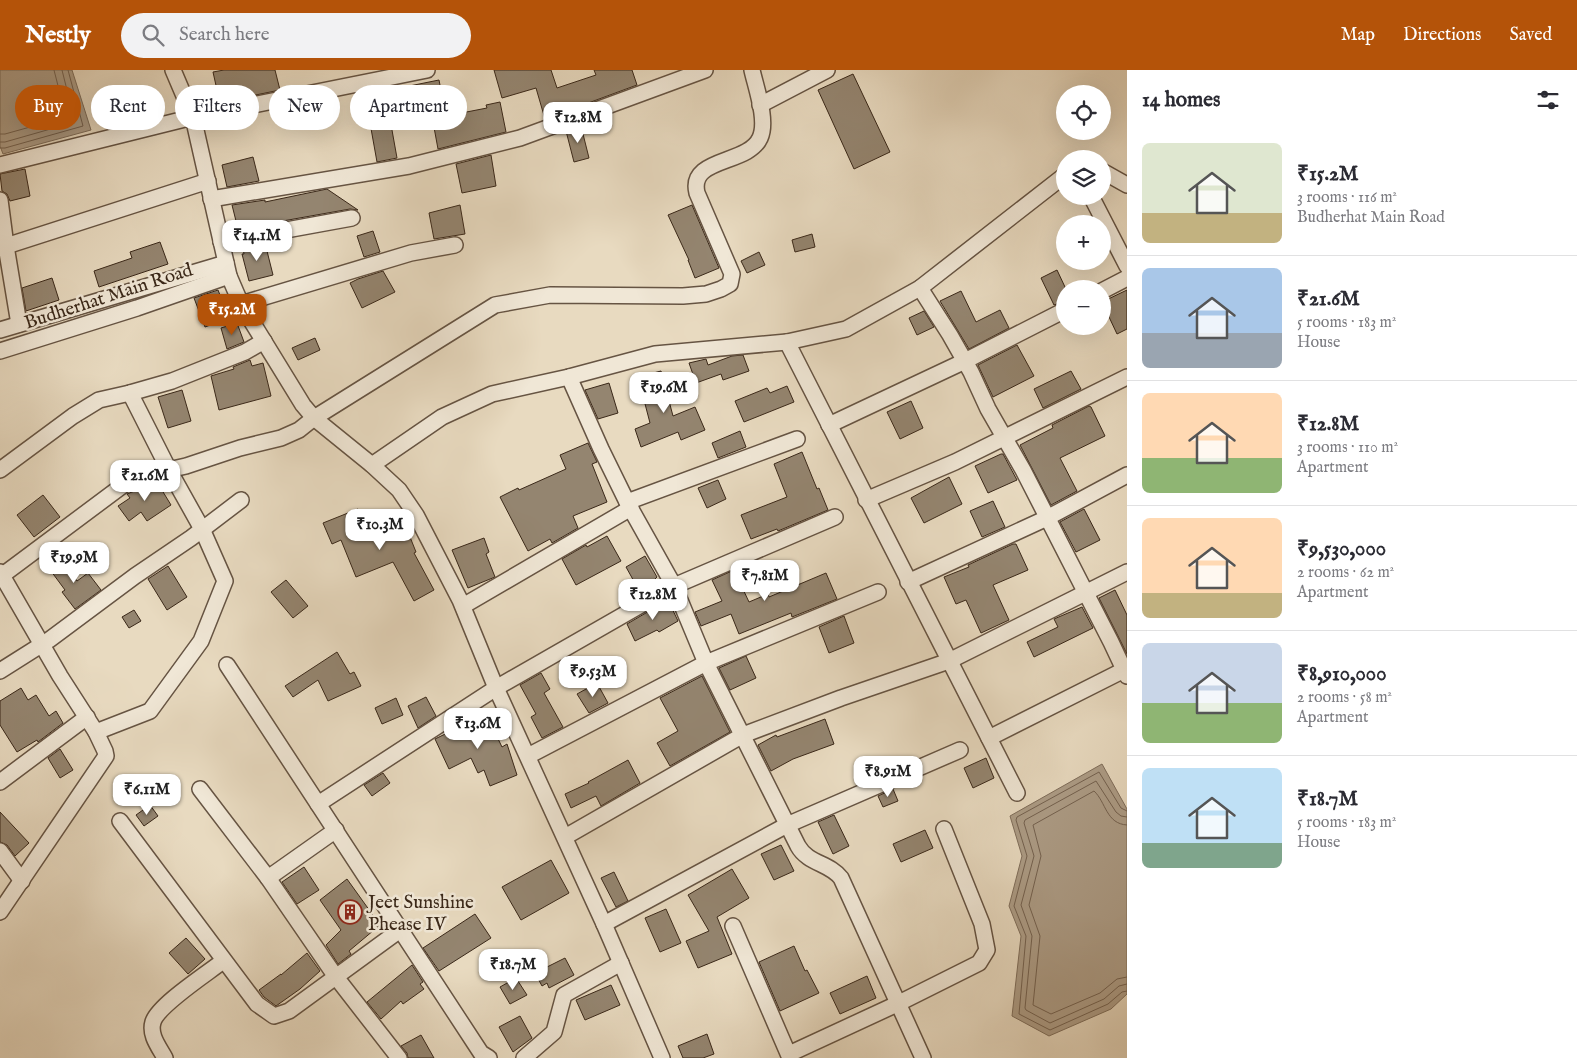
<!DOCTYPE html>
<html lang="en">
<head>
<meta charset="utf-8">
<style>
	:root { --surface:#fff; --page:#f2f2f3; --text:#2b2b33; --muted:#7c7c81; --line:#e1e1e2; --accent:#b45309 }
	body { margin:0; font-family:"IM FELL English",serif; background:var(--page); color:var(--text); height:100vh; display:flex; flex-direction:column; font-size:19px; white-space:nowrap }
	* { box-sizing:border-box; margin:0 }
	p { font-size:16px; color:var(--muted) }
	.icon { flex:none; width:28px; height:28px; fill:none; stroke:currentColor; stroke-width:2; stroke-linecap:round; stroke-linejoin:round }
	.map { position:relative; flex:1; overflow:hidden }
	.panel { display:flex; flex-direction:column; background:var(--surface); width:450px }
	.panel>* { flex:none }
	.top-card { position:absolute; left:15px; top:15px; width:475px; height:45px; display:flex; gap:10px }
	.controls { position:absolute; left:1056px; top:15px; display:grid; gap:10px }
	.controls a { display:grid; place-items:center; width:55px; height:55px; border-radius:50%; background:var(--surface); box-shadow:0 5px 20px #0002; font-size:25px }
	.price { position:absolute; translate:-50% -42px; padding:0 11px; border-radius:10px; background:#fff; color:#222; font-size:16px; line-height:32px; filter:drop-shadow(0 1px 2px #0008) }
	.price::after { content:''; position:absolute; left:50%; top:30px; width:15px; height:11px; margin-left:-8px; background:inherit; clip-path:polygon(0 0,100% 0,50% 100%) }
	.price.selected { background:var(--accent); color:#fff }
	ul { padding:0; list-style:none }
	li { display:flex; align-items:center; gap:15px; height:125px; padding:0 15px }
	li+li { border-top:1px solid var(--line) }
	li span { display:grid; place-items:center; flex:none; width:140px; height:100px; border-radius:8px; color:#555 }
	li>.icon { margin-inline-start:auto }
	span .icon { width:60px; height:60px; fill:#fffc; stroke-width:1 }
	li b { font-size:21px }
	h2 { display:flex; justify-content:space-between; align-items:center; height:60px; padding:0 15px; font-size:21px }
	.chip { padding:0 18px; border-radius:22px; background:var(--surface); box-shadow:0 5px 20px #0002; font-size:18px; line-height:45px }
	.chip.selected { background:var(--accent); color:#fff }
	header { display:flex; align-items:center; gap:30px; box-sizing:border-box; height:70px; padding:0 25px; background:var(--accent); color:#fff }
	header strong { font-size:24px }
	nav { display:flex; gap:28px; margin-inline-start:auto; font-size:18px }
	.search { width:350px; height:45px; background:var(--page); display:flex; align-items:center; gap:12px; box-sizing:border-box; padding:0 18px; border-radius:28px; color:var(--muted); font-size:19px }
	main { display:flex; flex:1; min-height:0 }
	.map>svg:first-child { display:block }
	.water { fill:#ad9d87; stroke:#7f6e5b }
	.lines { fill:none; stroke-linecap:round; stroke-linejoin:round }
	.shore { stroke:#746250; stroke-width:1 }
	.building { fill:#948570; stroke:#3a2819 }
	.street-casing { stroke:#665443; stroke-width:18 }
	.street { stroke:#f0e7d6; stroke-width:15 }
	.labels { text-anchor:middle; stroke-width:5; stroke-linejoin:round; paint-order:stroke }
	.street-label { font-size:19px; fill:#3a2819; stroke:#f0e7d6 }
	.poi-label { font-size:19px; fill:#3a2819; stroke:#f0e7d6; text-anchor:start }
</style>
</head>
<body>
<header>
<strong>Nestly</strong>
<div class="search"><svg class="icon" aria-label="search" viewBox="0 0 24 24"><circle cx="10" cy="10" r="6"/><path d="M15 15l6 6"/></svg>Search here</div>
<nav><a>Map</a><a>Directions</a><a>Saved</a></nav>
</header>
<main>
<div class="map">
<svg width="1127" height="988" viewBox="0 0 1127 988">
	<rect width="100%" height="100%" fill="#e8dac0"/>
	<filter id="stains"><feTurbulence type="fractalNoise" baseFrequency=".004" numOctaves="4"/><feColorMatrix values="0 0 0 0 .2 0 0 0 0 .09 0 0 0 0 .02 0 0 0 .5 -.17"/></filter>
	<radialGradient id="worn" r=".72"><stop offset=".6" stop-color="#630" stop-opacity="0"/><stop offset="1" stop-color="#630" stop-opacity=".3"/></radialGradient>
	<!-- water -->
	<g class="water">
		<path d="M0,0H72L91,60L3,84L0,76Z"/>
		<path d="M1102,694L1127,739V924L1111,939L1049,966L1012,946L1021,866L1009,836L1022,786L1010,746Z"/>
	</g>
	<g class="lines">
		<!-- shore -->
		<g class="shore">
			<path d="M0,64H5L66,47L54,0"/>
			<path d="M0,72H5L75,52L62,0"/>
			<path d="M0,78H5L83,56L68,0"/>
			<path d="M1127,741L1121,738L1099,702L1017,747L1016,750L1027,786L1014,836L1026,866L1019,944L1050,960L1108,934L1122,922L1127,921"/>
			<path d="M1127,747L1121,746L1116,742L1096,711L1025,750L1024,753L1034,786L1021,835L1032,866L1025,938L1026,940L1050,953L1104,929L1119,916L1127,914"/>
			<path d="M1127,755C1106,754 1106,732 1094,721L1033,755L1041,786L1029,835L1040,866L1033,935L1051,944L1100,923L1117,909L1127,907"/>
		</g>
	</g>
	<!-- building -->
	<g class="building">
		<path d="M224,0H275L280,20L251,26L250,22L219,29L213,2Z"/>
		<path d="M494,0H551L557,18L596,5L594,0H632L637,15L545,49L536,18L502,28Z"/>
		<path d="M853,4L890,82L854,99L818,20Z"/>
		<path d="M439,10L446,46L487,38L486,35L500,32L506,62L438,79L431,41L390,49L397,88L377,92L365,25Z"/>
		<path d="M581,56L589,88L574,92L566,61Z"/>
		<path d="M491,85L496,116L462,123L456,94Z"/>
		<path d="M253,87L259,111L227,117L222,95Z"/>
		<path d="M25,99L30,126L10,131L7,124L2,121L0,104Z"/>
		<path d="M327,119L358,140L350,139L238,159L232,135L265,130V132Z"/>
		<path d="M460,135L465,164L434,169L429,143Z"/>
		<path d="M692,135L719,198L695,208L688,190H689L668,145Z"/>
		<path d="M373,161L380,182L364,187L357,166Z"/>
		<path d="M812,164L815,177L795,182L792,170Z"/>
		<path d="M160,172L168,194L99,217L94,201L132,188L130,182Z"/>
		<path d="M265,173L273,205L249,211L242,184H244L243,178Z"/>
		<path d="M759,182L765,195L747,203L741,191Z"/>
		<path d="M1057,200L1065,217V231L1054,235L1041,208Z"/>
		<path d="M383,201L395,222L362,238L350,213L358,209Z"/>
		<path d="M52,208L59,230L26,241L22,218Z"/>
		<path d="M218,220L229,248L205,257L194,228Z"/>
		<path d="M1127,220V259L1117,264L1102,232Z"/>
		<path d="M961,221L976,252L1000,240L1009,258L969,279L940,231Z"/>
		<path d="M924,241L934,257L917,265L909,248Z"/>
		<path d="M237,253L244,272L227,279L221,258Z"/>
		<path d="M315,268L320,280L298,290L292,278Z"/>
		<path d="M1017,275L1034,306L993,327L978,295Z"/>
		<path d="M743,285L749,301L723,310L721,304L696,313L689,293L706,289L708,295L732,286Z"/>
		<path d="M250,290L252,296L263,293L271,326L219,340L211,306L234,299L233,297Z"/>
		<path d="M661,301L673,346L695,337L705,360L681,370L678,362L641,377L635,359L650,353L638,307Z"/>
		<path d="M1071,301L1081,319L1043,338L1034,319Z"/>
		<path d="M609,313L618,343L598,349L585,320Z"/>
		<path d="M787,316L794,332L744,352L735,331L767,318L770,323Z"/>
		<path d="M182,320L191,351L168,358L158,327Z"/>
		<path d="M911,331L923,358L900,369L887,342Z"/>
		<path d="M1089,336L1091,337L1105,366L1060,388L1077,421L1051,435L1020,375L1053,358L1052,355Z"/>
		<path d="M740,361L746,377L718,388L712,373Z"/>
		<path d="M588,373L597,392L592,394L607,432L573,446L578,458L552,473L550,469L528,481L500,427L518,418L519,420L566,399L560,385Z"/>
		<path d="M802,382L817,419L819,418L828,440L778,461L777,459L751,469L741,445L787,427L774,394Z"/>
		<path d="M1001,384H1003L1017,410L988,423L975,396Z"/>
		<path d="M949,407L962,434L924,453L911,428Z"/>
		<path d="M718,410L726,429L707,438L698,418Z"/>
		<path d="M157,412L171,435L147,451L141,442L129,451L118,436L130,428L127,424Z"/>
		<path d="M43,425L60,447L34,467L17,445Z"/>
		<path d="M993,431L1005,457L982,467L970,441Z"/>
		<path d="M358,439L370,466L404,452L416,482L414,483L434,520L414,531L393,492L356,507L341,470L332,474L323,453Z"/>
		<path d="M1084,439L1100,470L1076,482L1060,452Z"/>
		<path d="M607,466L621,491L576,515L562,489L586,475L587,477Z"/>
		<path d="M484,468L489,482L486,484L495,507L468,518L452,480Z"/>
		<path d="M1013,474H1016L1028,500L993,515L1009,550L981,563L966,530L956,534L944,507L969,497L968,495Z"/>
		<path d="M645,486L657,507L655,509L658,514L641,524L626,497Z"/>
		<path d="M60,488L77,511L88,503L101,520L75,539L62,522L65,520L48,497Z"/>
		<path d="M168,496L187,527L167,540L148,509Z"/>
		<path d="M734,500L749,532L768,524L769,527L826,503L837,529L792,547L791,543L739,564L731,544L701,556L695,542L722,531L712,510Z"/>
		<path d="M286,510L308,536L293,548L271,522Z"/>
		<path d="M1115,520L1127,545V584L1099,528Z"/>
		<path d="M668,530L678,551L659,562L657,560L635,571L627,554Z"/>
		<path d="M1082,537L1093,558L1034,587L1027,572L1058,557L1054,549Z"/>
		<path d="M134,540L141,551L129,558L122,547Z"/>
		<path d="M844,546L854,573L829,583L819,557Z"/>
		<path d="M337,582L350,604L354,602L361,616L328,631L318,610L293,627L285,616Z"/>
		<path d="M746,586L756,608L730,620L719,598Z"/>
		<path d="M541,603L550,619L544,623L563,657L542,668L531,647L536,644L520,615Z"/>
		<path d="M702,606L730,662L670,696L657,673L678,661L660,628Z"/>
		<path d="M597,613L608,633L589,643L577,624Z"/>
		<path d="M21,618L28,630L36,625L49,646L56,641L63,653L38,672L37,670L17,682L0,655V631Z"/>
		<path d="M426,627L436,646L418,658L408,636Z"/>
		<path d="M396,628L403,645L382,654L375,638Z"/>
		<path d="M486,644L502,677L507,674L517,705L490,716L484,700L478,703L471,688L449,699L435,669Z"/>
		<path d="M825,649L834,674L793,689L771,701L758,675L776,665L777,667Z"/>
		<path d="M60,679L73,700L60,708L48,688Z"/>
		<path d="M986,688L994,708L973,718L964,698Z"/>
		<path d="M628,690L640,713L601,736L596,726L571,738L565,724L589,713L588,712Z"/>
		<path d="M383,703L390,713L372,726L364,715Z"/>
		<path d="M893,719L898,731L883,737L878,726Z"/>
		<path d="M150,735L158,746L144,756L136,745Z"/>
		<path d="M0,742L29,773L15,786L7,775L0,772Z"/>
		<path d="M834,745L849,776L833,784L818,752Z"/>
		<path d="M925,760L933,778L901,792L893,774Z"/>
		<path d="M781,775L794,801L774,810L761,784Z"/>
		<path d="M551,790L569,823L521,850L502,817Z"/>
		<path d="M304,797L319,820L297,834L282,812Z"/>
		<path d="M732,799L749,828L717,847L732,884L698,898L686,871L709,861L688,825Z"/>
		<path d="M614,802L628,831L616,837L601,808Z"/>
		<path d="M347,809L380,855L349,881L351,884L338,894L326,875L341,860L320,830Z"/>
		<path d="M666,839L681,873L660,882L645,848Z"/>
		<path d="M475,844L491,868L439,901L423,878Z"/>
		<path d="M186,868L205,889L188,904L169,883Z"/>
		<path d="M794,876L805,901L807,900L819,923L780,941L759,892Z"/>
		<path d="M307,883L320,901L300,919L276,936L264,927L259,920L281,904V905Z"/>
		<path d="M565,888L574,905L549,918L547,913L542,916L535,903Z"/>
		<path d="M412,895L423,912L420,914L424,919L403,934L401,931L381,949L367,932Z"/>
		<path d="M867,906L876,928L840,944L830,923Z"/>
		<path d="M516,908L527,925L510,934L500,917Z"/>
		<path d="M611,915L620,935L585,950L576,930Z"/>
		<path d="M520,946L532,968L513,982L499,957Z"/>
		<path d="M707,964L714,984L703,988H683L678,976Z"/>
		<path d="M421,965L434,988H408L407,983L401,976Z"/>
	</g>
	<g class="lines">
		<!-- street casing -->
		<g class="street-casing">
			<g id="street">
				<path d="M173,0L193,47L229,206L241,234L303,335L314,348L372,395L399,420L416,445L460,530L496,618L604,854L662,988"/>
				<path d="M760,35L827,0"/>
				<path d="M0,95L193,47L427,0"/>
				<path d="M1102,101L1127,115"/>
				<path d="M1091,126L1127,196"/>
				<path d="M211,129L409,96L520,68L705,0"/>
				<path d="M0,130L6,176L19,254"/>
				<path d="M221,172L352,148"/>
				<path d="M0,178L208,111"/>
				<path d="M920,218L950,265L971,302L988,339L1023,400L1111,572L1127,606"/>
				<path d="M1102,221L1127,208"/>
				<path d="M241,234L411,183L455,175"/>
				<path d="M0,260L226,193"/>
				<path d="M787,272L1017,723"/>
				<path d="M0,281L137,238L229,206"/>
				<path d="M569,307L601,379L627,432L674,516L706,593L798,776C808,794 830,793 841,808L923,988"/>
				<path d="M829,355L965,291L1065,240"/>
				<path d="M372,395L442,347L492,324L569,307L655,284L787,272L846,259L920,218L1065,105"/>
				<path d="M0,400L73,346L99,330L130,323L172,311L245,282L264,271"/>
				<path d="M866,430L955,392L1127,307"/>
				<path d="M627,432L797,369"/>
				<path d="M0,502L60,606L96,662L105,681L106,686L0,842"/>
				<path d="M0,507L126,413L150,404L186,396L240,378L281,368L299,360L314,348L495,235L550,225L683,226L706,224L721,219L730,214L732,204L697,123C688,87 748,95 760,68C768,51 756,18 752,0"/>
				<path d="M908,512L1047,448L1127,405"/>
				<path d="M463,536L631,438"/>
				<path d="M227,595L481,983L489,988"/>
				<path d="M0,601L49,570L135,506L191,468L241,430"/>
				<path d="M96,662L150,641L201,571L225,511L202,459L169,400L130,323"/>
				<path d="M989,668L1124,600"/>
				<path d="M528,686L706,593L878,522"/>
				<path d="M0,712L87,647"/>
				<path d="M200,719L268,808L336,907L399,988"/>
				<path d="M318,734L496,618L674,516L835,447"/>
				<path d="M120,751L257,934L274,946L289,941L400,860"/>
				<path d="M565,767L743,665L841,628L949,591L1127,502"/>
				<path d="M0,781L22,811"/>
				<path d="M268,808L336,760"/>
				<path d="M604,854L787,755L960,680"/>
				<path d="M733,856L790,988"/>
				<path d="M789,984L897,934L979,893L987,880L982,854L944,759"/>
				<path d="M165,988C159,977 149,965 153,952C158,935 208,903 223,891"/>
				<path d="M524,988L554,962L564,925L621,893"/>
			</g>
		</g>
		<!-- street -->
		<use href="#street" class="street"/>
	</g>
	<!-- icons -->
	<defs>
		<g id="building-ring" transform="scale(1.25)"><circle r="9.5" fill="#f0e7d6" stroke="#8f2418" stroke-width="1.5"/><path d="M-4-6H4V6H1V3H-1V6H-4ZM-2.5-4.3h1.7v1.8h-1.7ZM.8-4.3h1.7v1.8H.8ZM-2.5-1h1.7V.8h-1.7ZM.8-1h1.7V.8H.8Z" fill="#8f2418"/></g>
	</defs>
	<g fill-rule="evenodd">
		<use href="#building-ring" x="350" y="842"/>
	</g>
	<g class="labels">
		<!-- street labels -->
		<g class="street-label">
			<text transform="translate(108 225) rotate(-18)" y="7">Budherhat Main Road</text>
		</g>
		<!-- poi labels -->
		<g class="poi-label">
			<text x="368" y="838">Jeet Sunshine<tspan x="368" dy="22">Phease IV</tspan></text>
		</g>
	</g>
	<rect width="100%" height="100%" filter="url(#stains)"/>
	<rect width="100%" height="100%" fill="url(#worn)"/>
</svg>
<div class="controls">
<a><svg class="icon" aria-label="locate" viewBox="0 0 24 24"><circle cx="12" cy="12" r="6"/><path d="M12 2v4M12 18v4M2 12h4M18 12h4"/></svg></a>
<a><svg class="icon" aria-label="layers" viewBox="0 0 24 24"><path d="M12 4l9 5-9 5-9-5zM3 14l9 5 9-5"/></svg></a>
<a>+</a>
<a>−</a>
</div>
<b class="price" style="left:578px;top:74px">₹12.8M</b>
<b class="price" style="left:257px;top:192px">₹14.1M</b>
<b class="price selected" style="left:232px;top:266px">₹15.2M</b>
<b class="price" style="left:664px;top:344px">₹19.6M</b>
<b class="price" style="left:145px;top:432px">₹21.6M</b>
<b class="price" style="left:380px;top:481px">₹10.3M</b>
<b class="price" style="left:74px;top:514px">₹19.9M</b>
<b class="price" style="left:765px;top:532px">₹7.81M</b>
<b class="price" style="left:653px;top:551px">₹12.8M</b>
<b class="price" style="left:593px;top:628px">₹9.53M</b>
<b class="price" style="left:478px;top:680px">₹13.6M</b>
<b class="price" style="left:888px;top:728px">₹8.91M</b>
<b class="price" style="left:147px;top:746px">₹6.11M</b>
<b class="price" style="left:513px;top:921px">₹18.7M</b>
<div class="top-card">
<a class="chip selected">Buy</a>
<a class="chip">Rent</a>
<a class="chip">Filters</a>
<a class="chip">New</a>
<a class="chip">Apartment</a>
</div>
</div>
<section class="panel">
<h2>14 homes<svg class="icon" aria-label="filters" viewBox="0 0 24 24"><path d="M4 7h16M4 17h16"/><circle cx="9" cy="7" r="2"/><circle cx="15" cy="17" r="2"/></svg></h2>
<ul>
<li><span style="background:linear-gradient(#dfe7d0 70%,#c2b280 0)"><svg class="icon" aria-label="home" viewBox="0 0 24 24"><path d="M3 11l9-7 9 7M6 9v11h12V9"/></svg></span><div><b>₹15.2M</b><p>3 rooms · 116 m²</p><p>Budherhat Main Road</p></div></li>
<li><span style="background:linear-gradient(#a9c7e8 65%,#9aa5b1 0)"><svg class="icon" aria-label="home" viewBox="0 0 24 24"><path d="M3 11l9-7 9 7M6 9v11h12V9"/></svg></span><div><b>₹21.6M</b><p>5 rooms · 183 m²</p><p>House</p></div></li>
<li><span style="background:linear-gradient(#ffd9b3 65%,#8fb573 0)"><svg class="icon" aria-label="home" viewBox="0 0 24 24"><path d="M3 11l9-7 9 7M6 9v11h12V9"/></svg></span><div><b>₹12.8M</b><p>3 rooms · 110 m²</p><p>Apartment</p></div></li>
<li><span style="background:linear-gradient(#ffd9b3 75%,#c2b280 0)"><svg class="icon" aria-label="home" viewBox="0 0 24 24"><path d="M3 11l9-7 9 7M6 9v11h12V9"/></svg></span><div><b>₹9,530,000</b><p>2 rooms · 62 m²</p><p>Apartment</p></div></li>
<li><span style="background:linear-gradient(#c9d6e8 60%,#8fb573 0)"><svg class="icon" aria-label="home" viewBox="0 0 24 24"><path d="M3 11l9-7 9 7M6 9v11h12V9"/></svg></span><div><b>₹8,910,000</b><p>2 rooms · 58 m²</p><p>Apartment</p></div></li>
<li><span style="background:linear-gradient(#bfe0f5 75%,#7fa58c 0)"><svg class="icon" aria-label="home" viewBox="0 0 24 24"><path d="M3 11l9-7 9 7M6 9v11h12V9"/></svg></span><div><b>₹18.7M</b><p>5 rooms · 183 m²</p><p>House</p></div></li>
</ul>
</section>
</main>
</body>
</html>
